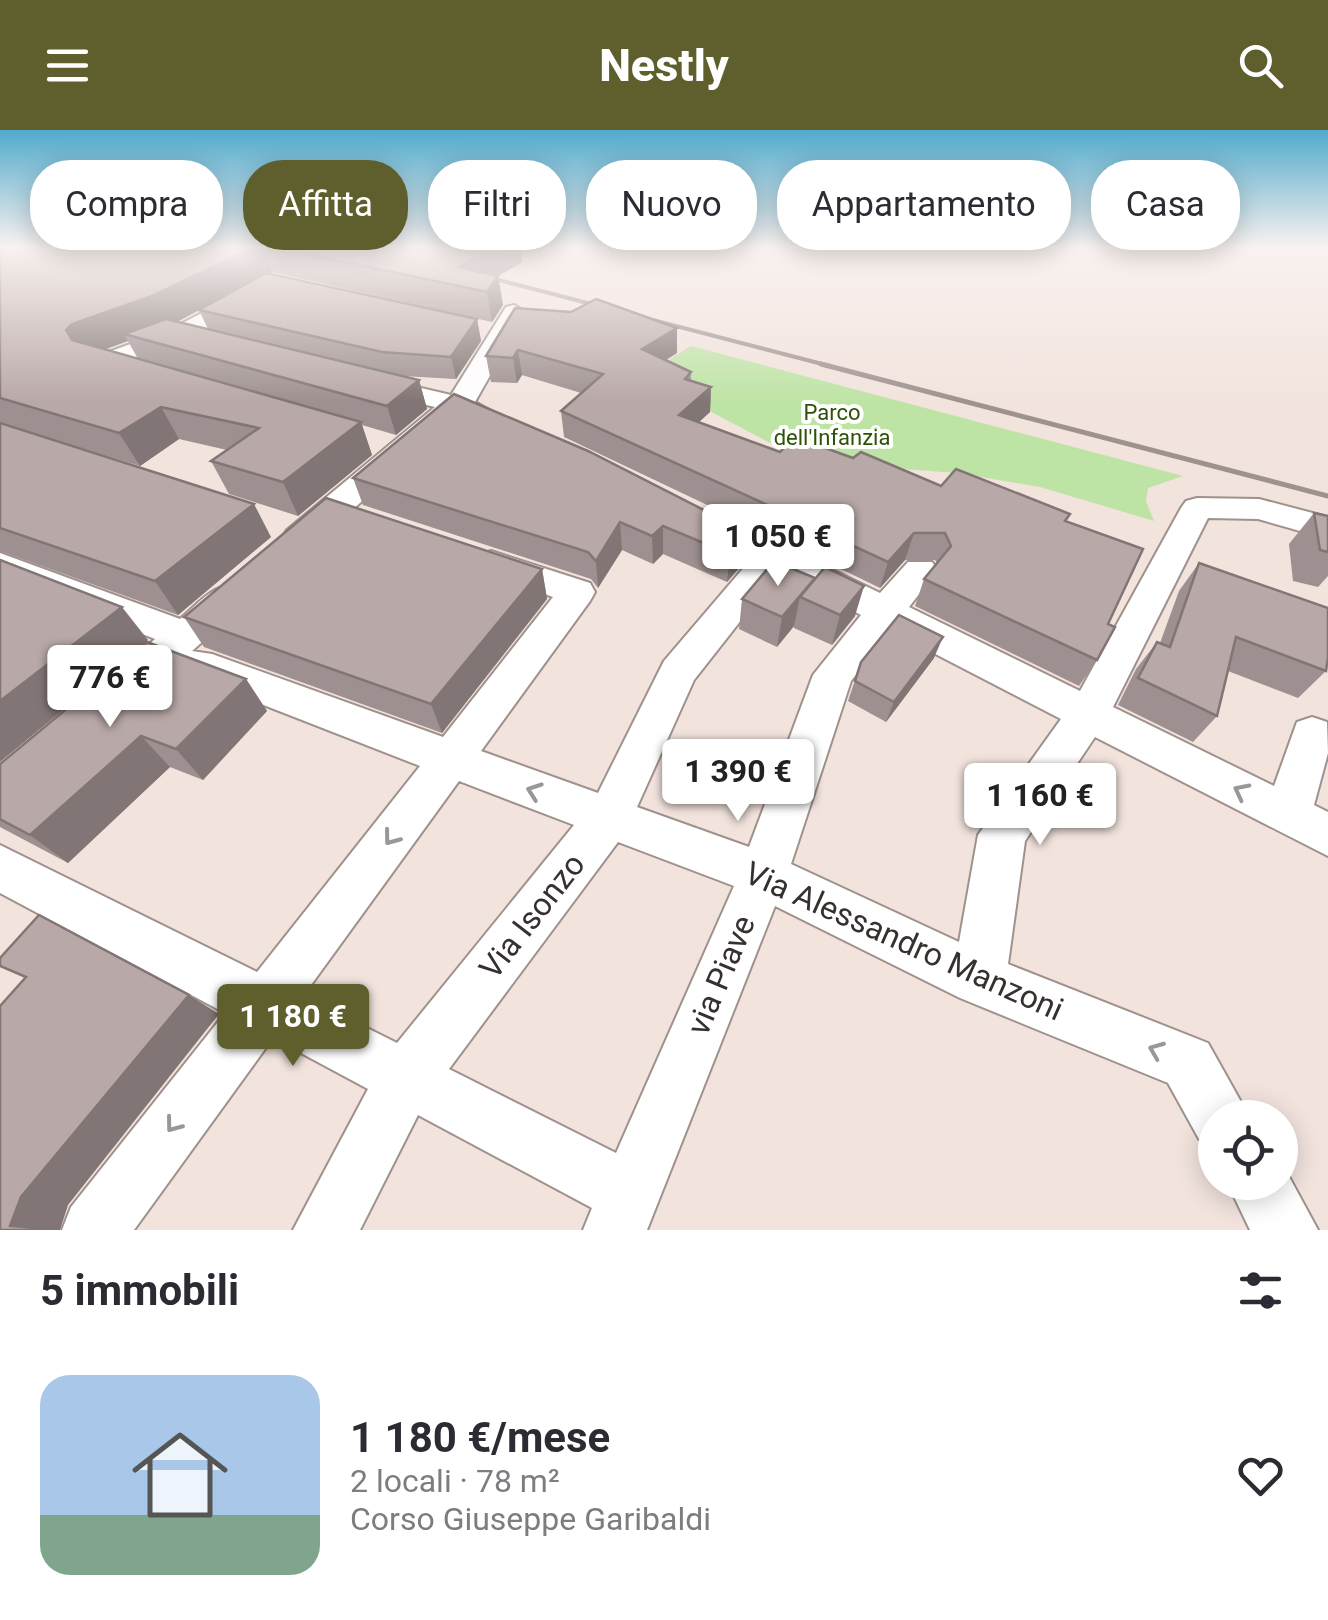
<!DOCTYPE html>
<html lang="it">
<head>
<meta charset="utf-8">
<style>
	:root { --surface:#fff; --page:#f2f2f3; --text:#2b2b33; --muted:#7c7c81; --line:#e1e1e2; --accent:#5e5f2c }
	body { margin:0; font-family:Roboto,sans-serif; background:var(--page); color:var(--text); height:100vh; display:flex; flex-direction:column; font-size:38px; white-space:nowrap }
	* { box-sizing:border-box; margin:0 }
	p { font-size:32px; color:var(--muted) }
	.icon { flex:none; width:55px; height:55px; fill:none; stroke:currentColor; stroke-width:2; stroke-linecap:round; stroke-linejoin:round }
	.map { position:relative; height:1100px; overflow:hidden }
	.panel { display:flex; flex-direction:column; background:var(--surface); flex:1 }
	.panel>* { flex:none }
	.hud { position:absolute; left:30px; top:30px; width:1270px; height:90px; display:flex; gap:20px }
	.tools { position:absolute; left:1198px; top:970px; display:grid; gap:20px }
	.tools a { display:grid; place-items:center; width:100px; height:100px; border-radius:50%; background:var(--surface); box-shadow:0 5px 25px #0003; font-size:50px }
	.price { position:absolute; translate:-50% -85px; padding:0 22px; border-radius:10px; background:#fff; color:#222; font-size:32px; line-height:65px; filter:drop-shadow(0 2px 5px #0008) }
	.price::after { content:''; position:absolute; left:50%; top:60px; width:30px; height:22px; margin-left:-15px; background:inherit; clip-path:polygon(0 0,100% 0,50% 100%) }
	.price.current { background:var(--accent); color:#fff }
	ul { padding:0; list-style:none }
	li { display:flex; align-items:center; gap:30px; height:250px; padding:0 40px }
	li+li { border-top:2px solid var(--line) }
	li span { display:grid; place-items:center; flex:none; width:280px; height:200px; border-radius:30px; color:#555 }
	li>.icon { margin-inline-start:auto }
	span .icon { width:120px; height:120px; fill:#fffc; stroke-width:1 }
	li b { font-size:42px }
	h2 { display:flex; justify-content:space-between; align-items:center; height:120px; padding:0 40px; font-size:42px }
	.pill { padding:0 35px; border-radius:40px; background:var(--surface); box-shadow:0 5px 25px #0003; font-size:35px; line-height:90px }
	.pill.current { background:var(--accent); color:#fff }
	header { display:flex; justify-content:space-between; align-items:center; height:130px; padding:0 40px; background:var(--accent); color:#fff; font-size:45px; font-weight:800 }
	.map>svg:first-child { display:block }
	.green { fill:#bee4a5 }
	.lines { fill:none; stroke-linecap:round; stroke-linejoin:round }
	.minor-casing { stroke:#9f918b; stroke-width:4 }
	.minor { fill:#fff; fill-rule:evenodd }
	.rail-far1 { stroke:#9d928e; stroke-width:4 }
	.rail { stroke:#9d928e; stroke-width:5 }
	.wall { fill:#9e9090; fill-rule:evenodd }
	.shaded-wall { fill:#817675 }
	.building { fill:#b8a8a7; stroke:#817675; stroke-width:2.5 }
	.oneway { stroke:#9a9896 }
	.labels { text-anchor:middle; stroke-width:8; stroke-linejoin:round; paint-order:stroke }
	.far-park-label { font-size:22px; fill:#2d5206; stroke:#fff }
	.near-street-label { font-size:32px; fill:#36302e; stroke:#fff }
</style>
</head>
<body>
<header><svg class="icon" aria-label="menu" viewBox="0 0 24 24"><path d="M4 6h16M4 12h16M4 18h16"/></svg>Nestly<svg class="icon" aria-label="search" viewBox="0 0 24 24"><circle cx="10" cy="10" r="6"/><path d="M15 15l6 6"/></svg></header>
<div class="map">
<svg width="1328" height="1100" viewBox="0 0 1328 1100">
	<rect width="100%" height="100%" fill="#f2e3dd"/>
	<!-- green -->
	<path class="green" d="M691,216L1183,346L1148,358L1146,371L1154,391L1040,357L957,343L822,333L772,314L643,246Z"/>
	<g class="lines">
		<!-- minor casing -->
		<g class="minor-casing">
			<g id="minor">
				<path d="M252,157L263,164L260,169L187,210L101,241L88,233L92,228L169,200Z"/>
				<path d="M514,175L526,182L475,272L510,292L506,298H486L459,286L311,416H287L282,408L287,400L435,277L361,260L357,254L361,248L370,246L451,265L506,177Z"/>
				<path d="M1197,368L1259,369L1328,387V409L1258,389L1208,388L1113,577L1274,656L1297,592L1312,587L1327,592L1328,623L1314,675L1328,682V726L1095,607L1025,711L1008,834L1208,913L1250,988H1215V1016L1199,1009L1168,953L960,868L775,776L647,1100H583L592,1078L418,985L360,1100H293L368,959L273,908L134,1100H62L71,1077L225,883L0,763V715L257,842L420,636L184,544L179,533C159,551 142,575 114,566L108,555L114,544L155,509L0,448V423L180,489C199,473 218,448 245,456L250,465L245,474L192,521L212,524L443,607L553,467L479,441L474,433L479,425L491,421L590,453L595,462L590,471L481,621L598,663L664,531L752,428L690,396L686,389L690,382H714L880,463L908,432H932L938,440L909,477L1080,561L1181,378L1186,371ZM779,442L861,485L813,545L749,717L637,677L694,550ZM891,501L1061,589L978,705L959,812L791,734L851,551ZM459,651L574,695L397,913L303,866ZM618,712L734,756L616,1023L449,939Z"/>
				<path d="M1280,1030L1318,1100H1250L1227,1052H1280Z"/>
			</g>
		</g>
		<!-- minor -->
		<use href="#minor" class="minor"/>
		<!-- rail-far1 -->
		<path class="rail-far1" d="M472,143L830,236"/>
		<!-- rail -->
		<path class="rail" d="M821,234L1328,366"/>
	</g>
	<!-- wall -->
	<g class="wall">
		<path d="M0,118H520L522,132L498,146L503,175L492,192L272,142L270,144L477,189L481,211L456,249L402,246L419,250L427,279L396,305L362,295L372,325L298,386L229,364L211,331L227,320L179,309L140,336L22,300L271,407L178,485L0,421ZM199,180L208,199L177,192ZM128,211L138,229L104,220Z"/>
		<path d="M571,182L677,223L666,230L691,242V251L711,257L710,282L699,292L780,322L853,328L941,356L1066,391L1108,494L1097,530L1079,556L915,476L924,449L937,433L935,430H905L880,458L841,439L843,432L784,407L781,410L564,307L561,281L581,263L522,245L517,253L491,252L486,226Z"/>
		<path d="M454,264L746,430L727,452L663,424L653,434L622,420L598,458L591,449L363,375L353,348Z"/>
		<path d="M1314,383L1328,386V446L1318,457L1293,451L1289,414Z"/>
		<path d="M774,431L855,486L832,515L794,498V496L777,517L739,499L742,469Z"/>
		<path d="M1199,433L1326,541L1298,568L1228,541L1217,586L1193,612L1118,575L1136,539L1157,512L1160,513L1179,461Z"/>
		<path d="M542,439L547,469L442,603L204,517L184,487Z"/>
		<path d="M934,528L886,592L848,571L861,532Z"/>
		<path d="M246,549L267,581L203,650L170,637L68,733L0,697V634Z"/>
	</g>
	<!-- shaded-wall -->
	<g class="shaded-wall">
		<path d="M253,118H262L272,142L167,197L124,204L128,211L91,224V242L66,200L72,194Z"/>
		<path d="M494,118H520L522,132L498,146L503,175L492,192L487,162L458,137Z"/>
		<path d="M477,189L481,211L456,249L451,227Z"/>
		<path d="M677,198V223L642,244V219Z"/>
		<path d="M518,220L522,245L517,253L513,228Z"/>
		<path d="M419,250L427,279L396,305L387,276Z"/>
		<path d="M711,257L710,282L678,311L679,285Z"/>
		<path d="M161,277L179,309L140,336L119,303Z"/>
		<path d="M361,292L372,325L298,386L283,352Z"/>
		<path d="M254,374L271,407L178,485L155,451Z"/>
		<path d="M788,380L784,407L781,410L785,383Z"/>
		<path d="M620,392L622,420L598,458L596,431Z"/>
		<path d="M663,396V424L653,434L652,406Z"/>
		<path d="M749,403L746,430L727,452L730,424Z"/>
		<path d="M914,403L905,430L880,458L888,432Z"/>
		<path d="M542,439L547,469L442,603L431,574Z"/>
		<path d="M815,448L800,467L794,496L777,517L782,487Z"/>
		<path d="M864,456L855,486L832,515L840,485Z"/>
		<path d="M122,477L148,510L0,632V571Z"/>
		<path d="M943,507L934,528L886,592L894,572Z"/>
		<path d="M246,549L267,581L203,650L176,619Z"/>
		<path d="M141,606L170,637L68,733L30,705Z"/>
		<path d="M189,865L219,884L68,1075L60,1100H36L10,1096L21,1067Z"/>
	</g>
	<!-- building -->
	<g class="building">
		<path d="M0,118H253L152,166L72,194L66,200L72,210L361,292L283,352L211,331L259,298L161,277L119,303L0,268Z"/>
		<path d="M279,118H494L458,137L498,146L487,162Z"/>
		<path d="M266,143L477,189L451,227L382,222L199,180Z"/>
		<path d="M596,169L677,198L642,219L691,242L685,249L711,257L679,285L780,322L795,307L853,328L861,322L941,356L956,339L1070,384L1065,391L1143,419L1108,494L1115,497L1097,530L924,449L951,416L945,403H914L888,432L847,413L853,406L788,380L785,383L561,281L603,244L518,220L513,228L486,226L515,178L571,182Z"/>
		<path d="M166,189L419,250L387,276L124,204Z"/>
		<path d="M454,264L588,321L749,403L730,424L663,396L652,406L620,392L596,431L588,422L353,348Z"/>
		<path d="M0,293L254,374L155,451L0,398Z"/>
		<path d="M326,368L542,439L431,574L184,487Z"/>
		<path d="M1314,383L1328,386V422L1320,420Z"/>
		<path d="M0,430L122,477L0,571Z"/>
		<path d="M774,431L815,448L782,487L742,469Z"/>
		<path d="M1199,433L1328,478V527L1326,541L1236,507L1217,586L1138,548L1157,512L1170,517Z"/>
		<path d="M825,437L864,456L840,485L800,467Z"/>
		<path d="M899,485L943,507L894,572L855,551L861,532Z"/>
		<path d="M147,512L246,549L176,619L141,606L30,705L0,689V634Z"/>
		<path d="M39,785L189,865L21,1067L10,1096L37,1098L36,1100H0V876L26,847L0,836V828Z"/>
	</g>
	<!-- one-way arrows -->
	<defs><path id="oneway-chevron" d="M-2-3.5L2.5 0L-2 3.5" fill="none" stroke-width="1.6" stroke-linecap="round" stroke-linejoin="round" transform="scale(2.5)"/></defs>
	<g class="oneway">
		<use href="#oneway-chevron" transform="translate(534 661) rotate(-160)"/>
		<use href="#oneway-chevron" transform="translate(1241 661) rotate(-153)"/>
		<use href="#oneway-chevron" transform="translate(391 708) rotate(127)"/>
		<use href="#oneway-chevron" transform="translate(1156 920) rotate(-158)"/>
		<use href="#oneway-chevron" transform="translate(173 995) rotate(127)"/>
	</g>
	<!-- sky -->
	<linearGradient id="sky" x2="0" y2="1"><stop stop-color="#51aacc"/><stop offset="0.43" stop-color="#f9f2f0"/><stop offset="1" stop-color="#f9f2f0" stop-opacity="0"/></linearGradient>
	<rect width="1328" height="272" fill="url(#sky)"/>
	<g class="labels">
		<!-- far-park labels -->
		<g class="far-park-label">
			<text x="832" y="290">Parco<tspan x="832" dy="25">dell'Infanzia</tspan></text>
		</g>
		<!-- near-street labels -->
		<g class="near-street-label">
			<text transform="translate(532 786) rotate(-52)" y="11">Via Isonzo</text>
			<text transform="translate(904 811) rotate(24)" y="11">Via Alessandro Manzoni</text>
			<text transform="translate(721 845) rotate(-67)" y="11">via Piave</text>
		</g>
	</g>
</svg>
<div class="tools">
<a><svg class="icon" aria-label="locate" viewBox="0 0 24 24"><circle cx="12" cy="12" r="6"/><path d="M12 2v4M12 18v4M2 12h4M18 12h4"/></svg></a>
</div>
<b class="price" style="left:778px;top:459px">1 050 €</b>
<b class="price" style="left:110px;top:600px">776 €</b>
<b class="price" style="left:738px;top:694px">1 390 €</b>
<b class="price" style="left:1040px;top:718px">1 160 €</b>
<b class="price current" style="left:293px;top:939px">1 180 €</b>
<div class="hud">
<a class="pill">Compra</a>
<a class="pill current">Affitta</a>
<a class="pill">Filtri</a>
<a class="pill">Nuovo</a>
<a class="pill">Appartamento</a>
<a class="pill">Casa</a>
</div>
</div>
<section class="panel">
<h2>5 immobili<svg class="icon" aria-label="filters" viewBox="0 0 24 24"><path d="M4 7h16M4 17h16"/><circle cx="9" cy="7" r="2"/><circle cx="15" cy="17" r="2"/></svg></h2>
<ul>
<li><span style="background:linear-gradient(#a9c7e8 70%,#7fa58c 0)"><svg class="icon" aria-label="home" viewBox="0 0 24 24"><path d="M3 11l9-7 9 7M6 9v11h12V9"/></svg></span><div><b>1 180 €/mese</b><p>2 locali · 78 m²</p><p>Corso Giuseppe Garibaldi</p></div><svg class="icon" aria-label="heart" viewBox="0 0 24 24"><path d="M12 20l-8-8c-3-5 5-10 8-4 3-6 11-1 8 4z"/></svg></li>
</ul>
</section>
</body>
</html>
